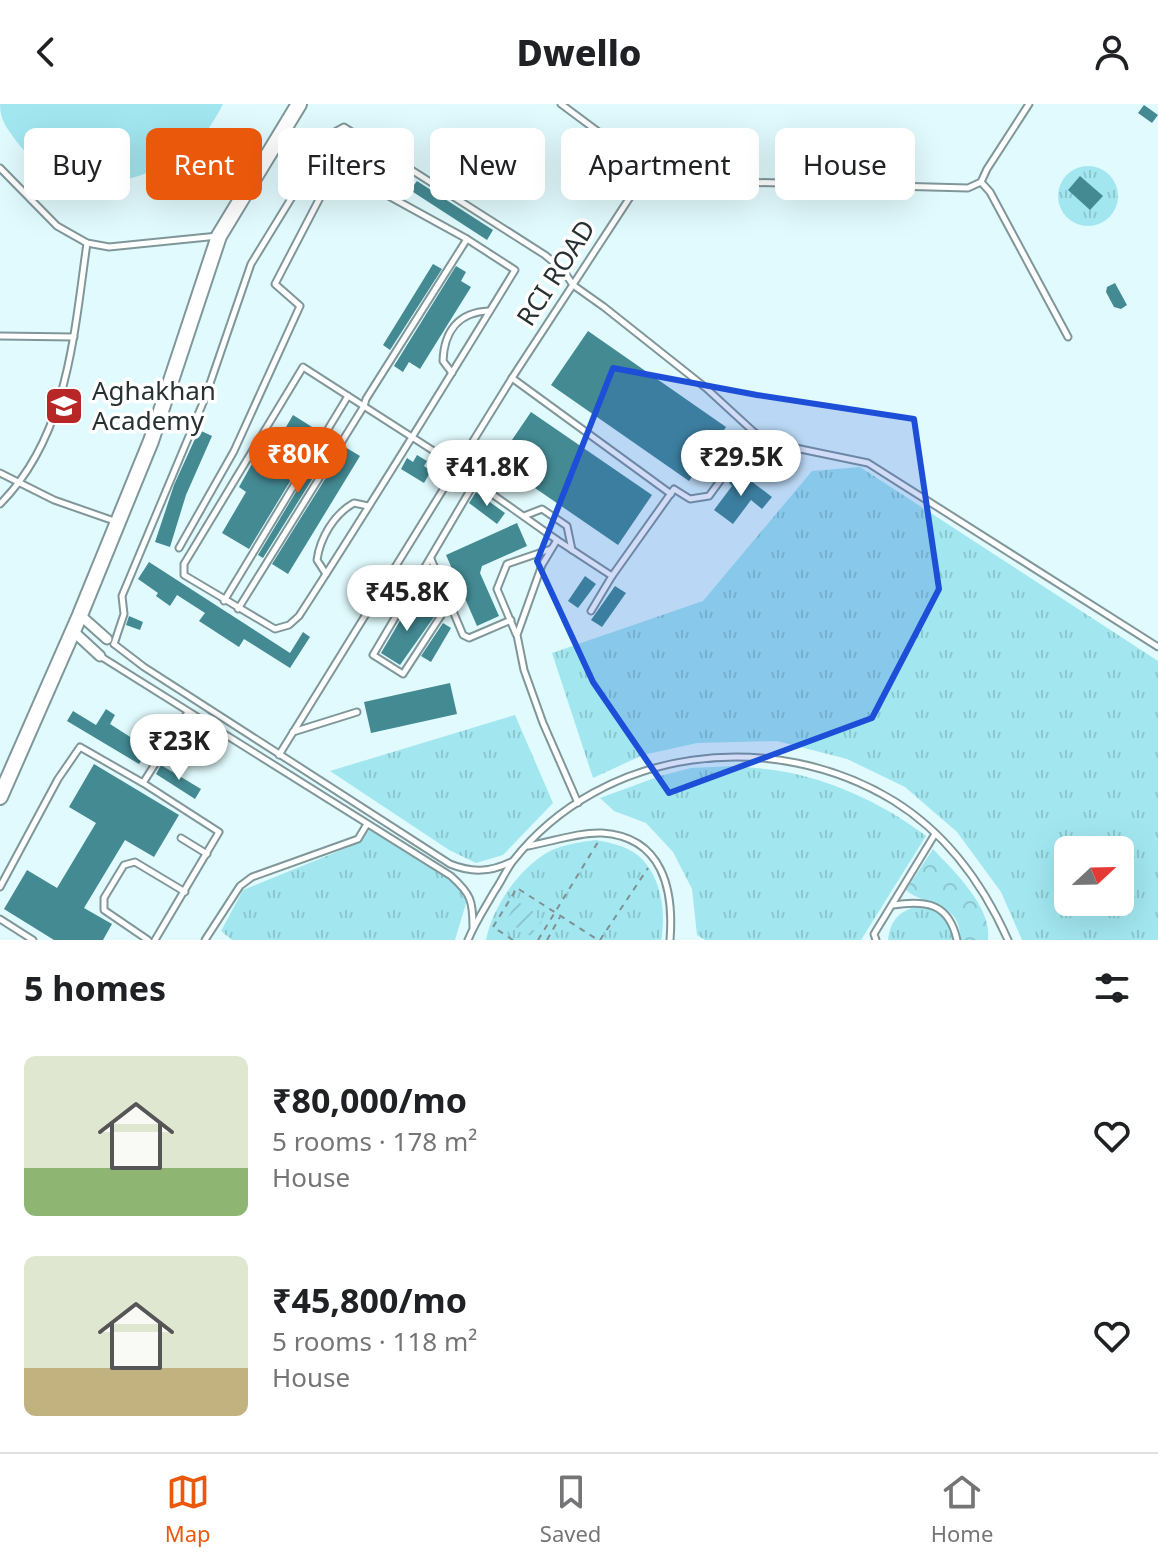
<!DOCTYPE html>
<html lang="en">
<head>
<meta charset="utf-8">
<style>
	:root { --surface:#fff; --page:#f6f6f6; --text:#202124; --muted:#757577; --line:#e0e0e0; --accent:#ea580c }
	body { margin:0; font-family:"Noto Sans",sans-serif; background:var(--page); color:var(--text); height:100vh; display:flex; flex-direction:column; font-size:30px; white-space:nowrap }
	* { box-sizing:border-box; margin:0 }
	p { font-size:26px; color:var(--muted) }
	.icon { flex:none; width:44px; height:44px; fill:none; stroke:currentColor; stroke-width:2; stroke-linecap:round; stroke-linejoin:round }
	.map { position:relative; height:836px; overflow:hidden }
	.sheet { display:flex; flex-direction:column; background:var(--surface); flex:1 }
	.sheet>* { flex:none }
	.top-card { position:absolute; left:24px; top:24px; width:1110px; height:72px; display:flex; gap:16px }
	.needle { width:52px; rotate:68deg }
	.tools { position:absolute; left:1054px; top:732px; display:grid; gap:16px }
	.tools a { display:grid; place-items:center; width:80px; height:80px; border-radius:12px; background:var(--surface); box-shadow:0 8px 32px #0002; font-size:40px }
	.price { position:absolute; translate:-50% -68px; padding:0 18px; border-radius:28px; background:#fff; color:#222; font-size:26px; line-height:52px; filter:drop-shadow(0 2px 4px #0008) }
	.price::after { content:''; position:absolute; left:50%; top:48px; width:24px; height:18px; margin-left:-12px; background:inherit; clip-path:polygon(0 0,100% 0,50% 100%) }
	.price.selected { background:var(--accent); color:#fff }
	ul { padding:0; list-style:none }
	li { display:flex; align-items:center; gap:24px; height:200px; padding:0 24px }
	li span { display:grid; place-items:center; flex:none; width:224px; height:160px; border-radius:12px; color:#555 }
	li>.icon { margin-inline-start:auto }
	span .icon { width:96px; height:96px; fill:#fffc; stroke-width:1 }
	li b { font-size:34px }
	h2 { display:flex; justify-content:space-between; align-items:center; height:96px; padding:0 24px; font-size:34px }
	.tag { padding:0 28px; border-radius:12px; background:var(--surface); box-shadow:0 8px 32px #0002; font-size:28px; line-height:72px }
	.tag.selected { background:var(--accent); color:#fff }
	header { display:flex; justify-content:space-between; align-items:center; height:104px; padding:0 24px; background:var(--surface); font-size:36px; font-weight:800 }
	.dock { display:flex; justify-content:space-around; align-items:center; height:112px; border-top:2px solid var(--line); background:var(--surface); font-size:22px; color:var(--muted) }
	.dock a { display:grid; justify-items:center; gap:4px }
	.dock .selected { color:var(--accent) }
	.map>svg:first-child { display:block }
	.grass { fill:url(#grass-tufts); fill-rule:evenodd }
	.park { fill:url(#park-crowns) }
	.garden { fill:url(#garden-furrows) }
	.pitch { fill:#a2e7f0 }
	.building { fill:#448a93 }
	.lines { fill:none; stroke-linecap:round; stroke-linejoin:round }
	.lane-casing { stroke:#80979a; stroke-width:9 }
	.street-casing { stroke:#80979a; stroke-width:13 }
	.secondary-casing { stroke:#80979a; stroke-width:18 }
	.path { stroke:#7f9092; stroke-width:2; stroke-dasharray:6 6; stroke-linecap:butt }
	.lane { stroke:#fff; stroke-width:5 }
	.street { stroke:#fff; stroke-width:9 }
	.secondary { stroke:#fff; stroke-width:14 }
	.marked { fill:#1d4ed8; fill-opacity:0.2; stroke:#1d4ed8; stroke-width:6; stroke-linejoin:round }
	.labels { text-anchor:middle; stroke-width:7; stroke-linejoin:round; paint-order:stroke }
	.street-label { font-size:26px; fill:#273132; stroke:#fff }
	.poi-label { font-size:26px; fill:#273132; stroke:#fff; text-anchor:start }
</style>
</head>
<body>
<header><svg class="icon" aria-label="back" viewBox="0 0 24 24"><path d="M15 5l-7 7 7 7"/></svg>Dwello<svg class="icon" aria-label="person" viewBox="0 0 24 24"><circle cx="12" cy="8" r="4"/><path d="M4 21q1-7 8-7t8 7"/></svg></header>
<div class="map">
<svg width="1158" height="836" viewBox="0 0 1158 836">
	<defs>
		<pattern id="grass-tufts" width="24" height="20" patternUnits="userSpaceOnUse" patternTransform="scale(2)"><rect width="24" height="20" fill="#a2e7f0"/><path d="M3 7l-1-3M5 7V3M7 7l1-3M15 17l-1-3M17 17v-4M19 17l1-3" fill="none" stroke="#8cc7ce"/></pattern>
		<pattern id="park-crowns" width="20" height="18" patternUnits="userSpaceOnUse" patternTransform="scale(2)"><rect width="20" height="18" fill="#a2e7f0"/><path d="M2 6a3 3 0 1 1 6 0M12 15a3 3 0 1 1 6 0" fill="none" stroke="#8cc7ce"/></pattern>
		<pattern id="garden-furrows" width="10" height="10" patternUnits="userSpaceOnUse" patternTransform="scale(2)"><rect width="10" height="10" fill="#a2e7f0"/><path d="M-1 1l2-2M0 10L10 0M9 11l2-2" fill="none" stroke="#8cc7ce"/></pattern>
	</defs>
	<rect width="100%" height="100%" fill="#e1fafd"/>
	<!-- grass -->
	<g class="grass">
		<circle cx="1088" cy="92" r="30"/>
		<path d="M860,363L1158,557V836H1022L1001,788L957,728L905,683L847,655L777,637L697,639L643,651L593,674L552,549L703,497L812,367ZM1068,746H1120V798H1068Z"/>
		<path d="M515,611L553,699L503,751L476,759L449,746L330,667Z"/>
		<path d="M735,662C753,664 773,665 791,669C839,679 888,703 926,732L861,836H705L697,831L692,785L673,748L646,719L614,707L600,694L660,672L691,664Z"/>
		<path d="M368,725L455,779L467,796L455,836H232L221,827L243,786L361,738Z"/>
		<path d="M596,736C612,739 631,743 643,756C662,777 666,810 661,836H486C492,803 521,761 552,746C566,740 581,738 596,736Z"/>
		<path d="M919,802C939,805 952,815 953,836H888C890,816 900,806 919,802Z"/>
	</g>
	<!-- park -->
	<path class="park" d="M933,745C953,766 993,804 988,836H960C962,797 925,803 906,786Z"/>
	<!-- garden -->
	<path class="garden" d="M517,797L537,810L535,814L543,815L540,820L530,819L528,823L535,827L532,833L506,817Z"/>
	<!-- pitch -->
	<path class="pitch" d="M0,0H223C215,16 204,33 191,45C164,68 105,87 70,77C51,72 28,53 17,38C7,24 0,17 0,0Z"/>
	<!-- building -->
	<g class="building">
		<path d="M1144,1L1158,11L1152,19L1138,9Z"/>
		<path d="M342,37L356,45L349,56L336,48Z"/>
		<path d="M1080,72L1103,92L1090,106L1068,86Z"/>
		<path d="M417,77L493,126L487,136L410,86Z"/>
		<path d="M433,160L442,165L390,246L383,241Z"/>
		<path d="M456,162L466,168L461,177L471,183L420,265L409,258L403,268L394,262Z"/>
		<path d="M1115,179L1127,201L1121,205L1114,203L1106,188L1107,183Z"/>
		<path d="M588,227L726,323L689,377L551,281Z"/>
		<path d="M531,308L652,391L618,441L497,358Z"/>
		<path d="M293,311L320,328L249,445L222,429L246,388L239,383L253,358L262,364Z"/>
		<path d="M199,326L212,332L186,391L170,443L155,438L174,381Z"/>
		<path d="M329,333L336,337L263,454L258,451Z"/>
		<path d="M345,343L360,352L288,470L272,460Z"/>
		<path d="M417,351L427,357L424,362L431,367L424,379L401,365L407,354L413,358Z"/>
		<path d="M738,367L772,393L762,405L751,396L733,420L714,406L732,382L729,379Z"/>
		<path d="M476,388L505,409L497,420L469,399Z"/>
		<path d="M517,419L527,442L482,462L480,469L499,512L477,522L446,451Z"/>
		<path d="M149,458L290,549L303,528L310,533L290,564L244,535L239,543L199,517L205,509L177,491L170,502L156,492L158,489L138,475Z"/>
		<path d="M585,472L596,480L578,504L568,497Z"/>
		<path d="M430,475L437,492L428,496L421,480Z"/>
		<path d="M615,482L626,489L602,523L591,516Z"/>
		<path d="M411,498L434,513L400,561L381,549Z"/>
		<path d="M129,512L143,518L140,526L126,521Z"/>
		<path d="M443,519L451,524L431,558L421,552Z"/>
		<path d="M450,579L457,610L371,629L364,598Z"/>
		<path d="M106,605L115,611L110,620L149,645L139,660L67,617L73,607L96,621Z"/>
		<path d="M94,660L179,711L154,753L125,736L84,804L112,820L103,836H54L4,805L27,766L57,784L96,719L69,703Z"/>
		<path d="M161,661L201,685L195,695L156,670Z"/>
	</g>
	<g class="lines">
		<!-- lane casing -->
		<g class="lane-casing">
			<g id="lane">
				<path d="M561,0L663,76"/>
				<path d="M0,64L57,122L87,139L109,143L218,132"/>
				<path d="M981,78L990,88L1068,233"/>
				<path d="M0,232L74,233"/>
				<path d="M452,269L443,257C444,228 458,208 489,207"/>
				<path d="M512,274L671,390"/>
				<path d="M456,365L475,378"/>
				<path d="M0,369L54,396L117,418"/>
				<path d="M0,400C68,332 74,230 87,139"/>
				<path d="M524,412L542,405L567,422L572,446"/>
				<path d="M557,436L612,472"/>
				<path d="M179,444L234,347L300,202L275,180L325,84L356,74L467,135L515,166C444,282 373,398 299,512L289,521L275,525L184,471V460L303,263L457,362"/>
				<path d="M431,455L463,531L469,534L511,516"/>
				<path d="M326,470L317,456C320,434 334,410 354,399L368,402"/>
				<path d="M224,497L348,292"/>
				<path d="M238,505L364,302L366,295L467,135"/>
				<path d="M452,505L444,507L403,570L373,551L475,378L557,436L542,461L517,531L524,566L543,619L578,699"/>
				<path d="M591,507L612,472L674,385L690,395L709,392L755,329"/>
				<path d="M516,530L497,485L507,460L551,445"/>
				<path d="M114,540L124,510L122,492L205,294L251,160L327,36L333,29L344,23L545,151L563,166L573,181L604,203L706,284L755,329L781,341L868,359L1158,543"/>
				<path d="M114,540L144,563L450,760C472,769 490,768 511,758"/>
				<path d="M100,552L451,772C471,790 473,797 473,823"/>
				<path d="M293,628L357,608"/>
				<path d="M279,651L512,274L636,84L652,76H663L968,84L981,78L987,65L1029,0"/>
				<path d="M143,679L188,608"/>
				<path d="M181,734L207,750"/>
				<path d="M528,742C551,738 579,728 602,729C663,733 674,786 670,836"/>
				<path d="M0,783L58,675L80,643L143,679L219,728L155,836"/>
				<path d="M893,801C926,796 949,799 957,836"/>
				<path d="M0,815L33,836"/>
				<path d="M148,836L104,806V794L124,761L135,758L185,788"/>
				<path d="M205,836L240,782L252,773L358,735L367,720"/>
				<path d="M468,836C475,819 485,804 494,788C501,778 506,766 513,757C603,642 774,623 894,697C947,730 983,780 1008,836"/>
				<path d="M876,836L874,830L935,730"/>
			</g>
		</g>
		<!-- street casing -->
		<g class="street-casing">
			<g id="street">
				<path d="M80,511L107,535"/>
				<path d="M73,527L100,552"/>
			</g>
		</g>
		<!-- secondary casing -->
		<g class="secondary-casing">
			<path id="secondary" d="M0,693L80,511L151,337L219,132L299,0"/>
		</g>
		<!-- path -->
		<g class="path">
			<path d="M513,836L493,823L517,784L598,836"/>
			<path d="M538,836L598,738"/>
			<path d="M547,836L560,813"/>
			<path d="M600,836L648,764"/>
		</g>
		<!-- lane -->
		<use href="#lane" class="lane"/>
		<!-- street -->
		<use href="#street" class="street"/>
		<!-- secondary -->
		<use href="#secondary" class="secondary"/>
	</g>
	<!-- marked area -->
	<path class="marked" d="M613,264L757,291L914,315L939,485L872,614L669,689L593,578L537,457Z"/>
	<!-- icons -->
	<defs>
		<g id="school-square" transform="scale(2)"><rect x="-9" y="-9" width="18" height="18" rx="4" fill="#b62725" stroke="#fff"/><path d="M0-5L7-2L0 1L-7-2ZM-4 1L0 2.5L4 1V4Q0 6-4 4Z" fill="#fff"/></g>
	</defs>
	<g fill-rule="evenodd">
		<use href="#school-square" x="64" y="302"/>
	</g>
	<g class="labels">
		<!-- street labels -->
		<g class="street-label">
			<text transform="translate(556 169) rotate(-57)" y="9">RCI ROAD</text>
		</g>
		<!-- poi labels -->
		<g class="poi-label">
			<text x="92" y="296">Aghakhan<tspan x="92" dy="30">Academy</tspan></text>
		</g>
	</g>
</svg>
<div class="tools">
<a><svg class="needle" viewBox="-14 -14 28 28"><path d="M0-13l5 13h-10z" fill="#e53935"/><path d="M0 13l5-13h-10z" fill="#757577"/></svg></a>
</div>
<b class="price selected" style="left:298px;top:391px">₹80K</b>
<b class="price" style="left:741px;top:394px">₹29.5K</b>
<b class="price" style="left:487px;top:404px">₹41.8K</b>
<b class="price" style="left:407px;top:529px">₹45.8K</b>
<b class="price" style="left:179px;top:678px">₹23K</b>
<div class="top-card">
<a class="tag">Buy</a>
<a class="tag selected">Rent</a>
<a class="tag">Filters</a>
<a class="tag">New</a>
<a class="tag">Apartment</a>
<a class="tag">House</a>
</div>
</div>
<section class="sheet">
<h2>5 homes<svg class="icon" aria-label="filters" viewBox="0 0 24 24"><path d="M4 7h16M4 17h16"/><circle cx="9" cy="7" r="2"/><circle cx="15" cy="17" r="2"/></svg></h2>
<ul>
<li><span style="background:linear-gradient(#dfe7d0 70%,#8fb573 0)"><svg class="icon" aria-label="home" viewBox="0 0 24 24"><path d="M3 11l9-7 9 7M6 9v11h12V9"/></svg></span><div><b>₹80,000/mo</b><p>5 rooms · 178 m²</p><p>House</p></div><svg class="icon" aria-label="heart" viewBox="0 0 24 24"><path d="M12 20l-8-8c-3-5 5-10 8-4 3-6 11-1 8 4z"/></svg></li>
<li><span style="background:linear-gradient(#dfe7d0 70%,#c2b280 0)"><svg class="icon" aria-label="home" viewBox="0 0 24 24"><path d="M3 11l9-7 9 7M6 9v11h12V9"/></svg></span><div><b>₹45,800/mo</b><p>5 rooms · 118 m²</p><p>House</p></div><svg class="icon" aria-label="heart" viewBox="0 0 24 24"><path d="M12 20l-8-8c-3-5 5-10 8-4 3-6 11-1 8 4z"/></svg></li>
</ul>
</section>
<nav class="dock">
<a class="selected"><svg class="icon" aria-label="map" viewBox="0 0 24 24"><path d="M3 6l6-2 6 2 6-2v14l-6 2-6-2-6 2zM9 4v14M15 6v14"/></svg>Map</a>
<a><svg class="icon" aria-label="saved" viewBox="0 0 24 24"><path d="M7 4h10v16l-5-4-5 4z"/></svg>Saved</a>
<a><svg class="icon" aria-label="home" viewBox="0 0 24 24"><path d="M3 11l9-7 9 7M6 9v11h12V9"/></svg>Home</a>
</nav>
</body>
</html>
